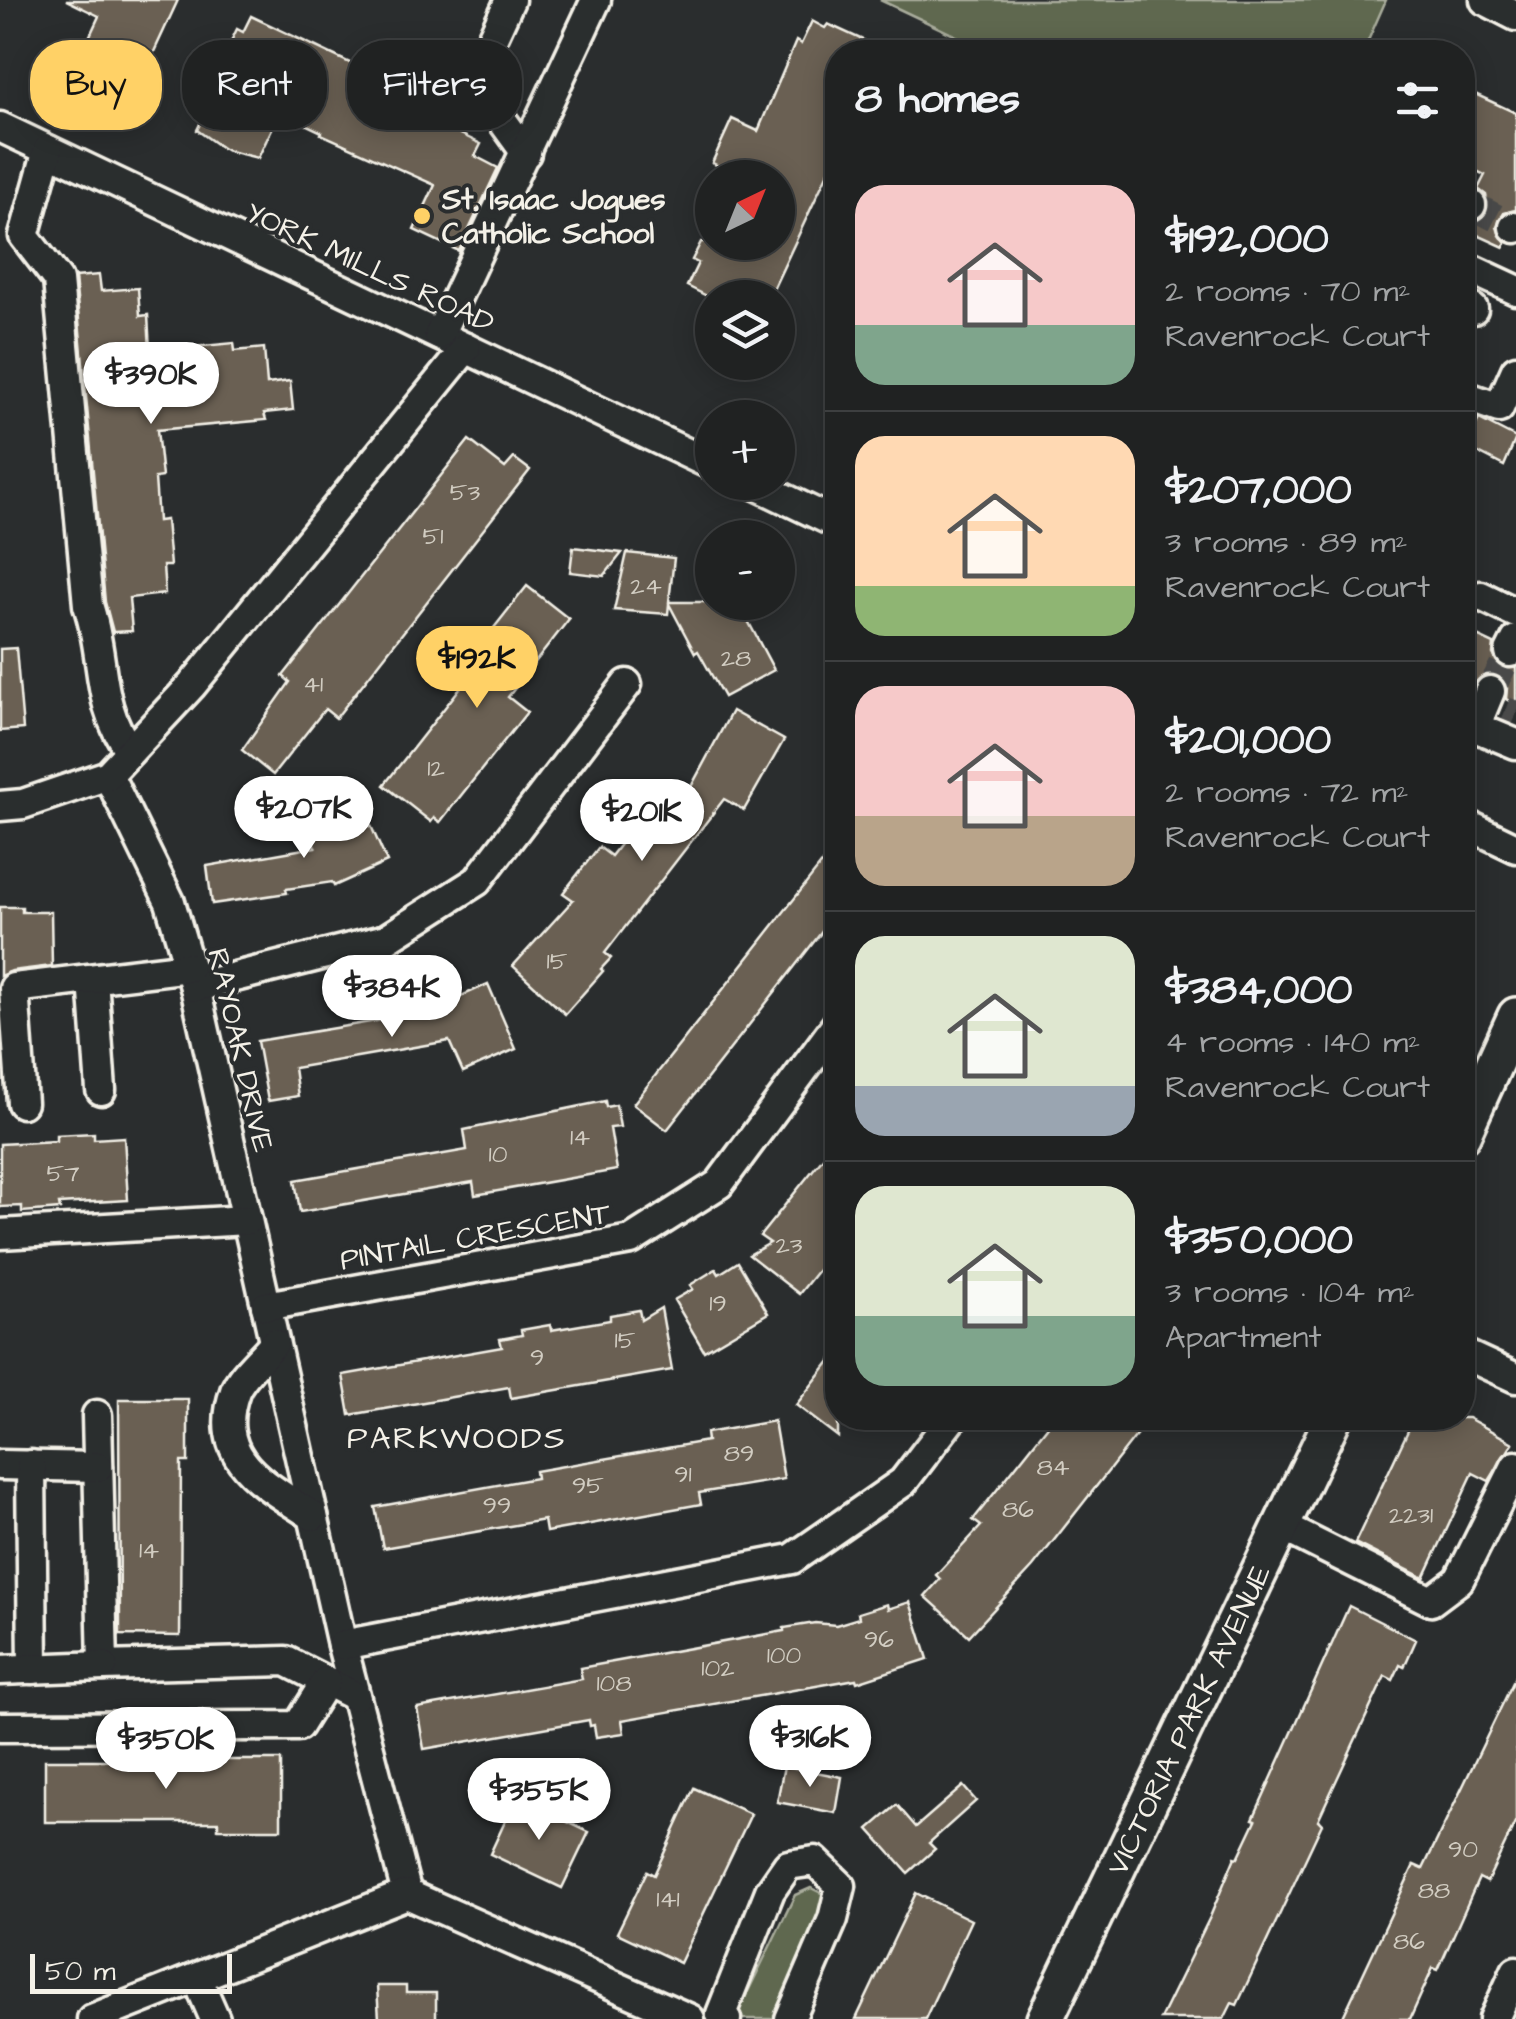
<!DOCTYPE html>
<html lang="en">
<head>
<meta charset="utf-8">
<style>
	:root { --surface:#202222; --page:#2d2f2f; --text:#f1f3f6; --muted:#a2a4a5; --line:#3d3f40; --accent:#ffd166 }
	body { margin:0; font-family:"Architects Daughter",sans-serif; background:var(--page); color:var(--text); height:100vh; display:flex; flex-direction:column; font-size:38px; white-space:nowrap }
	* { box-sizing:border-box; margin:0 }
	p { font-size:32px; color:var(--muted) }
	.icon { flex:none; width:55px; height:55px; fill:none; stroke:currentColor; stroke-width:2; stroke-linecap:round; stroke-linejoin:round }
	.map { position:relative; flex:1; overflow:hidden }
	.side { position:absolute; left:825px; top:40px; width:650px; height:1390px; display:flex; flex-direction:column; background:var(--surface); border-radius:40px; box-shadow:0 5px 25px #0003,0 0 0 2px var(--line) }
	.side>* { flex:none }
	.hud { position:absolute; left:30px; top:40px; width:645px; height:90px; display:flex; gap:20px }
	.needle { width:65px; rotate:43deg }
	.controls { position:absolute; left:695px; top:160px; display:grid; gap:20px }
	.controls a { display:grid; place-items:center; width:100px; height:100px; border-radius:50%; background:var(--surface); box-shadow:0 5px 25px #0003,0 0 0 2px var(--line); font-size:50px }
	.scale { position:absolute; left:30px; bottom:25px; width:202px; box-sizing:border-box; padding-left:10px; border:5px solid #f4f1e8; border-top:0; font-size:28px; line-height:35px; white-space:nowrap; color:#f4f1e8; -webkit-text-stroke:8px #2a2d2e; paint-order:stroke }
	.price { position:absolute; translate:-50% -85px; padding:0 22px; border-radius:35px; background:#fff; color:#222; font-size:32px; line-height:65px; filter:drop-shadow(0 2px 5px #0008) }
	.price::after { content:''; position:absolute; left:50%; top:60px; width:30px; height:22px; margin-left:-15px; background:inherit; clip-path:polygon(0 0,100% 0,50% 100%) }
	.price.on { background:var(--accent); color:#111 }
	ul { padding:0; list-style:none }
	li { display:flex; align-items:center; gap:30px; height:250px; padding:0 30px }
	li+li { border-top:2px solid var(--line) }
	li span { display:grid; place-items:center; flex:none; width:280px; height:200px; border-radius:30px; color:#555 }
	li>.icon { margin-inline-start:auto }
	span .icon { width:120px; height:120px; fill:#fffc; stroke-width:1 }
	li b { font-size:42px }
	h2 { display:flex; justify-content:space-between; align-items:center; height:120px; padding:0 30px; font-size:42px }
	.chip { padding:0 35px; border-radius:40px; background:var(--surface); box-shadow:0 5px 25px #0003,0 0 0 2px var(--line); font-size:35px; line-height:90px }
	.chip.on { background:var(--accent); color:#111 }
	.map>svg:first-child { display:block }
	.green { fill:#5e684f; stroke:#a9ac9c; stroke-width:2.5 }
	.building { fill:#6a6052; stroke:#f4f1e8; stroke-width:2.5 }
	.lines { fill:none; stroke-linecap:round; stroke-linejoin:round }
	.minor-tunnel { stroke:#484a4a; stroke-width:28; stroke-dasharray:28 14; stroke-linecap:butt }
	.minor-casing { stroke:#f4f1e8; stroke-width:35 }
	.major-casing { stroke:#f4f1e8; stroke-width:42 }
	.minor { stroke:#2a2d2e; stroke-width:28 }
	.major { stroke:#2a2d2e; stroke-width:35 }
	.poi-dot { fill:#ffd166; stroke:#2a2d2e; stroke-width:4 }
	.labels { text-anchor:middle; stroke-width:8; stroke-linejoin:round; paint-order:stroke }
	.number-label { font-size:25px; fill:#d2cdc2 }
	.poi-label { font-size:30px; font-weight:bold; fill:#f4f1e8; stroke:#2a2d2e; text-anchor:start }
	.street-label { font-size:30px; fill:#f4f1e8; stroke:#2a2d2e }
	.neighbourhood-label { font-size:32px; letter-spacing:2.5px; fill:#f4f1e8; stroke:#2a2d2e }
</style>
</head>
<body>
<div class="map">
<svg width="1516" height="2019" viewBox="0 0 1516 2019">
	<rect width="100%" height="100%" fill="#2a2d2e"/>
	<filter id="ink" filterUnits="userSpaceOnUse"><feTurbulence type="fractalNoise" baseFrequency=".01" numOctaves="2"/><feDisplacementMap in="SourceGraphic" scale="20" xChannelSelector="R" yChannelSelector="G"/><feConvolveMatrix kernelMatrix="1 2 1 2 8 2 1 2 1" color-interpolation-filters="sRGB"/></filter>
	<g filter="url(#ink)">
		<!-- green -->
		<g class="green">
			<path d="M880,0H1386L1363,52H990Z"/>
			<path d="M811,1888L825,1895L830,1908L779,2014L776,2019H741L739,2010L795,1895Z"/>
		</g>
		<!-- building -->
		<g class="building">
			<path d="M66,0H178L146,69L87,42L99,16Z"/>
			<path d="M251,16L451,111L444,126L481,144L475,156L498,168L459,251L414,230L435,185L321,134L322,132L280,112L258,158L225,150L197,130L227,68L220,64L237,29L243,32Z"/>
			<path d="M812,21L825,28L828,24L889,52H838V151L769,298H711L687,286L698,263L692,260L701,242H778V178H743L712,163L732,119L758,131L796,41L801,44Z"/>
			<path d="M1462,88L1516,113V210L1504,213L1497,227L1506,243L1504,247L1462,228L1463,222L1481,220L1488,206L1486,195L1478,189L1485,175L1462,164Z"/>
			<path d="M99,275L101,291L138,288L140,316L148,315L150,351L234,343L235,351L264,348L267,384L290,381L293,410L264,413L266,420L157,430L162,477L155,478L158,521L166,520L170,566H163L165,594L129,598L132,631L113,632L105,602L75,277Z"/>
			<path d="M1479,419L1516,438L1504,466L1465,446Z"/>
			<path d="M469,440L505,468L514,458L530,470L336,718L325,709L273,775L242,750L290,682L283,676Z"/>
			<path d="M573,547L622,553L604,576L570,572Z"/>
			<path d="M627,553L674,558L669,602H738L774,670L724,697L698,651L695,653L669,604L668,614L614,610Z"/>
			<path d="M527,586L569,619L508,697L527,712L440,822L434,818L431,822L384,785L490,650L482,643Z"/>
			<path d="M1462,629L1494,644L1493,654L1501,667L1516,668V705L1506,699L1507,688L1498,675L1487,674L1474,684L1462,678Z"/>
			<path d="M16,648L23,729L0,731V649Z"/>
			<path d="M732,711L784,740L744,810L724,799L605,953L611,958L601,969L603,971L565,1014L513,966L573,900L563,893L599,847L611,856L667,784L686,796Z"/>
			<path d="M360,801L387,862L334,886L332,882L286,889L287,893L212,904L207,866L315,847L306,826Z"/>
			<path d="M838,843V911L667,1130L633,1104Z"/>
			<path d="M0,907H22V912H51L52,966L12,971L0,976Z"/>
			<path d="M488,984L516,1049L463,1072L449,1041L294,1068L298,1096L268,1101L257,1041L424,1013Z"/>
			<path d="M605,1101L606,1107L616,1105L620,1127L610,1128L617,1170L475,1195L473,1182L300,1212L295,1180L467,1150L464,1130Z"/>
			<path d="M94,1133V1139L124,1137L128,1200L59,1204L60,1209L22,1212V1206L0,1207V1144L56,1141V1135Z"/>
			<path d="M838,1139V1245L799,1294L749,1255L770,1243L760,1236Z"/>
			<path d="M738,1262L768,1313L704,1351L674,1300L693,1289L690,1285L716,1269L719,1274Z"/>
			<path d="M661,1308L672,1370L511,1398L509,1387L350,1415L343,1375L502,1347L500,1339L522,1335L521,1330L550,1325L551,1330L610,1320V1315L639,1310L641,1320Z"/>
			<path d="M838,1351V1437L796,1405Z"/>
			<path d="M119,1399H188V1462H181L180,1636L120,1635Z"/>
			<path d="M1054,1418H1150L1033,1567L969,1636L925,1596L940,1579L936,1575L981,1526L973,1520Z"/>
			<path d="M1414,1418H1468L1513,1443L1489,1481L1473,1473L1424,1578L1355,1543Z"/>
			<path d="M774,1421L784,1479L699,1493L701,1504L546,1532L544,1520L383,1548L375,1507L536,1478L535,1471L707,1441L706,1433Z"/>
			<path d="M910,1602L928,1659L857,1682L856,1679L622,1720L624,1733L596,1737L594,1725L590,1726L589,1720L424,1749L417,1708L582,1679L580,1668L784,1631V1628L815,1623L836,1625L859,1618L858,1613L887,1604L888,1609Z"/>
			<path d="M1349,1606L1416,1640L1404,1667L1400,1665L1393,1680L1385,1676L1318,1820L1322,1824L1237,2005L1232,2003L1224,2019H1160L1210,1917L1235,1857L1238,1858L1256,1820L1253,1819Z"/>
			<path d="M1516,1676V1821L1487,1882L1479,1878L1438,1970L1433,1968L1410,2019H1342L1414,1865L1423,1869Z"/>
			<path d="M45,1760H281V1829H218V1822H45Z"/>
			<path d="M784,1766L842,1777L836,1813L777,1802Z"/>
			<path d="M963,1786L976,1801L929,1843L935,1849L908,1873L869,1829L897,1805L916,1827Z"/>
			<path d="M694,1788L751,1814L680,1963L617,1933L647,1871L654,1875Z"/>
			<path d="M516,1798L589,1832L562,1888L490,1854Z"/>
			<path d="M916,1893L971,1920L925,2019H856Z"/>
			<path d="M377,1986H406V1993H436V2019H379Z"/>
		</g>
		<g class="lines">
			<!-- minor-tunnel -->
			<g class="minor-tunnel">
				<path d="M1471,205L1514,227"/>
				<path d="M1490,691L1510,652"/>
				<path d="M1505,711L1516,715"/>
			</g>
			<!-- minor casing -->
			<g class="minor-casing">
				<g id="minor">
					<path d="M510,0L473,80L526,153"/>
					<path d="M1485,0L1516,16"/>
					<path d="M0,127L712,465"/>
					<path d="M48,150L24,236L58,280L88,605C106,657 95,704 130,751"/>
					<path d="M1462,205H1471"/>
					<path d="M1514,227L1516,228"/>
					<path d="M1462,265L1516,290"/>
					<path d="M1462,304L1473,309"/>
					<path d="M439,335L596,0"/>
					<path d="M1462,395L1499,408L1516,370"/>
					<path d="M750,482L838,524"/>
					<path d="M1481,596L1516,613"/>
					<path d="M1510,652L1516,640"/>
					<path d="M1490,691L1475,727L1516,744"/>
					<path d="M108,775L170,902L195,987L342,1645L407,1894"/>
					<path d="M0,806L23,804L108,775L192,685L466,348"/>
					<path d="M1462,822L1516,848"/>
					<path d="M93,979L101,1090"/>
					<path d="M195,987L386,939L477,881L627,684"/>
					<path d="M22,1103L14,988L189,967"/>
					<path d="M0,1234L247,1220"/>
					<path d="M266,1306L631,1240L719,1184L838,1023"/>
					<path d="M274,1343C263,1357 241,1375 235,1391C211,1460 265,1484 313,1516"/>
					<path d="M1462,1353L1516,1378"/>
					<path d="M97,1415L103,1666L286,1661L355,1696"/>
					<path d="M0,1465L98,1467"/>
					<path d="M31,1465L33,1669"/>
					<path d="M1281,1526L1431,1601L1459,1580L1516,1466"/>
					<path d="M342,1645L792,1559L903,1482L952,1418"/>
					<path d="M0,1670L103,1666"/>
					<path d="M0,1727L298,1726L326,1681"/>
					<path d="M197,1978L215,2019"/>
					<path d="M92,2019L407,1894L690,2019"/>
					<path d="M726,2019L721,2014L770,1891L788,1865L815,1861L841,1886L833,1919L790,2019"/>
					<path d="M1494,2019L1516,1971"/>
				</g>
			</g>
			<!-- major casing -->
			<g class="major-casing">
				<g id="major">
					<path d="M1462,1135L1516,1016"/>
					<path id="s1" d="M1045,2019L1333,1418"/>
				</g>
			</g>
			<!-- minor -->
			<use href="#minor" class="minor"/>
			<!-- major -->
			<use href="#major" class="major"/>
		</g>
	</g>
	<!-- markers -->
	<circle class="poi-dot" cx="422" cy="216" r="10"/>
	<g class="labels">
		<!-- number labels -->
		<g class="number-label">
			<text x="465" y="500">53</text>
			<text x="433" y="544">51</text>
			<text x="646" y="594">24</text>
			<text x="736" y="666">28</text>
			<text x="313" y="692">41</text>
			<text x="436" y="776">12</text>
			<text x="557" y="969">15</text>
			<text x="580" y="1145">14</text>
			<text x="498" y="1162">10</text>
			<text x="63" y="1181">57</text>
			<text x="789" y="1253">23</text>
			<text x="718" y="1311">19</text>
			<text x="625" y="1348">15</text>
			<text x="537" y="1365">9</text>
			<text x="739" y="1461">89</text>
			<text x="1053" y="1475">84</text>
			<text x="683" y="1482">91</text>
			<text x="588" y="1493">95</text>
			<text x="497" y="1513">99</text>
			<text x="1018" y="1517">86</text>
			<text x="1411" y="1523">2231</text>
			<text x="149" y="1558">14</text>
			<text x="879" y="1647">96</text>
			<text x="784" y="1663">100</text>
			<text x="718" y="1676">102</text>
			<text x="614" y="1691">108</text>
			<text x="1463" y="1857">90</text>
			<text x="1434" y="1898">88</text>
			<text x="668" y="1907">141</text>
			<text x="1409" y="1949">86</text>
		</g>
		<!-- poi labels -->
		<g class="poi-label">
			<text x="442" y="209">St. Isaac Jogues<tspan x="442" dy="34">Catholic School</tspan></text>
		</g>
		<!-- street labels -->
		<g class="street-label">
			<text transform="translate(370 267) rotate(25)" y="10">YORK MILLS ROAD</text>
			<text transform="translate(241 1050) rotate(77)" y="10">RAYOAK DRIVE</text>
			<text transform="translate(475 1236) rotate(-10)" y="10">PINTAIL CRESCENT</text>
			<text dy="10" stroke="none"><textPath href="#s1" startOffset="332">VICTORIA PARK AVENUE</textPath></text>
		</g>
		<!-- neighbourhood labels -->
		<g class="neighbourhood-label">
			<text x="457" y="1448">PARKWOODS</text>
		</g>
	</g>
</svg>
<div class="controls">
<a><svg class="needle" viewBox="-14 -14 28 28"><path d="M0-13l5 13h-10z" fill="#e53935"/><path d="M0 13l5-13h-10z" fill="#a2a4a5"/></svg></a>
<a><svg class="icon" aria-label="layers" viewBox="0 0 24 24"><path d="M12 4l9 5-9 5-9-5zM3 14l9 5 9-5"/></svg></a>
<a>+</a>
<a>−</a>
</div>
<div class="scale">50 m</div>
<b class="price" style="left:151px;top:427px">$390K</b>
<b class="price on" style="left:477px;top:711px">$192K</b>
<b class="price" style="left:304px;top:861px">$207K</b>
<b class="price" style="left:642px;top:864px">$201K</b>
<b class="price" style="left:392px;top:1040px">$384K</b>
<b class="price" style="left:810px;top:1790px">$316K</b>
<b class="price" style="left:166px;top:1792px">$350K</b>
<b class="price" style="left:539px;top:1843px">$355K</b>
<div class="hud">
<a class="chip on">Buy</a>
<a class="chip">Rent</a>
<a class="chip">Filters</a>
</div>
<section class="side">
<h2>8 homes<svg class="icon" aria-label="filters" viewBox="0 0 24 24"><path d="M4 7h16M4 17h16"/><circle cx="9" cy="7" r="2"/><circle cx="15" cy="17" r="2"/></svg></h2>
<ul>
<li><span style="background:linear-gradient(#f6c9c9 70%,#7fa58c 0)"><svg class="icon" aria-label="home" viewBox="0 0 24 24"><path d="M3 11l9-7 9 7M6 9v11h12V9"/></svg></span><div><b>$192,000</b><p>2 rooms · 70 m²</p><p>Ravenrock Court</p></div></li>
<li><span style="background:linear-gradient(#ffd9b3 75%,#8fb573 0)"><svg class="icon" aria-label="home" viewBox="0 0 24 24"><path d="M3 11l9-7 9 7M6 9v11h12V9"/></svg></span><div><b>$207,000</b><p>3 rooms · 89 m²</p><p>Ravenrock Court</p></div></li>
<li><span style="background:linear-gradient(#f6c9c9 65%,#b9a48a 0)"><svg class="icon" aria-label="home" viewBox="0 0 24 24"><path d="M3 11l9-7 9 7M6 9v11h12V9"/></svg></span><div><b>$201,000</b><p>2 rooms · 72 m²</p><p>Ravenrock Court</p></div></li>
<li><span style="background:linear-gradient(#dfe7d0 75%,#9aa5b1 0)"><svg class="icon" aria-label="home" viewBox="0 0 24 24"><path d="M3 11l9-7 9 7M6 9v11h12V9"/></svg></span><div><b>$384,000</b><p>4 rooms · 140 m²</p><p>Ravenrock Court</p></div></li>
<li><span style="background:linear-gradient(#dfe7d0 65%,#7fa58c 0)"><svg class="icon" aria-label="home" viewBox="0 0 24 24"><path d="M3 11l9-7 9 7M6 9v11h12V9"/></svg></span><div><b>$350,000</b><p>3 rooms · 104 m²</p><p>Apartment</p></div></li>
</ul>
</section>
</div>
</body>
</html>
